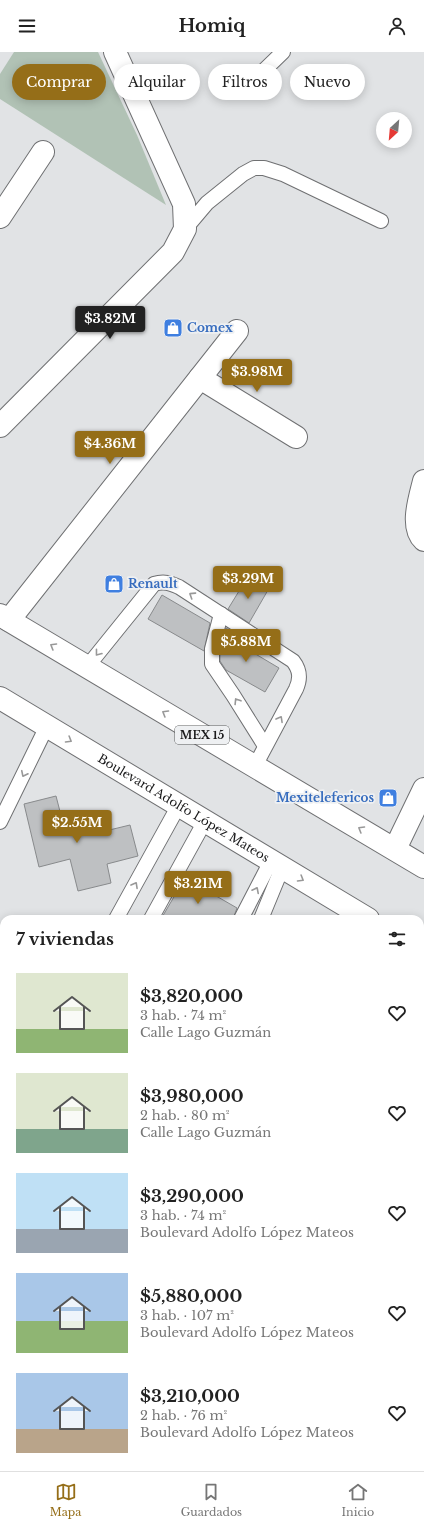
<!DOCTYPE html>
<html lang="es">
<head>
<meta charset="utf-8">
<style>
	:root { --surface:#fff; --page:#f2f2f2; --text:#222; --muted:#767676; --line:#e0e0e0; --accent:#956e18 }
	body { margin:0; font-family:"Libre Baskerville",serif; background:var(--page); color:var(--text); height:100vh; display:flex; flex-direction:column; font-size:15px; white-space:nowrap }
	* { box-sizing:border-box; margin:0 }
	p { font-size:13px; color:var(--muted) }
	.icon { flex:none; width:22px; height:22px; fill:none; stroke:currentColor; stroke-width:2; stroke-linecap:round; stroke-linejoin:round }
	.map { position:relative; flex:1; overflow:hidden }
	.sheet { position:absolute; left:0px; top:863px; width:424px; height:556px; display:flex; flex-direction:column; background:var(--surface); border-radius:12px 12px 0 0; box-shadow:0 2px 10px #0003 }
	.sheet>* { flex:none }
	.hud { position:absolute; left:12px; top:12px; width:400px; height:36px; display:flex; gap:8px }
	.needle { width:26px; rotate:206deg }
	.buttons { position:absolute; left:376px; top:60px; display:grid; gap:8px }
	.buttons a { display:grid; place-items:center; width:36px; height:36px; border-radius:50%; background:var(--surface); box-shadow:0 2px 10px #0003; font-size:20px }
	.price { position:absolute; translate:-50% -34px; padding:0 9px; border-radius:4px; background:var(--accent); color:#fff; font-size:13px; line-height:26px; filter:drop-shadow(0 1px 2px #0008) }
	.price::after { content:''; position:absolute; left:50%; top:24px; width:12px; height:9px; margin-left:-6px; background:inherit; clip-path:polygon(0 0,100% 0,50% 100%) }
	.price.selected { background:#222; color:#fff }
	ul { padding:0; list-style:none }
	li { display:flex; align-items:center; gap:12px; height:100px; padding:0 16px }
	li span { display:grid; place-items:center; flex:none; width:112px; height:80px; border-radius:0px; color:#555 }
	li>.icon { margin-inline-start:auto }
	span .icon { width:48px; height:48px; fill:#fffc; stroke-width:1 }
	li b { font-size:17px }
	h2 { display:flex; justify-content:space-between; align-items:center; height:48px; padding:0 16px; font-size:17px }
	.chip { padding:0 14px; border-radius:18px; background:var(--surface); box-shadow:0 2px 10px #0003; font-size:14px; line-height:36px }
	.chip.selected { background:var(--accent); color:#fff }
	header { display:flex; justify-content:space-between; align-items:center; height:52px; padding:0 16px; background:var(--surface); font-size:18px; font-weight:700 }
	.tabs { display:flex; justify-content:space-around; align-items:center; height:56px; border-top:1px solid var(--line); background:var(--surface); font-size:11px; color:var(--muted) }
	.tabs a { display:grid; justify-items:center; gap:2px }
	.tabs .selected { color:var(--accent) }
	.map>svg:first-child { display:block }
	.built { fill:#cfd7de }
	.green { fill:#b1c2b5 }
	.building { fill:#bec0c2; stroke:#888a8c }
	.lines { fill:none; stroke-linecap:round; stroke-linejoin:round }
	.service-casing { stroke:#6f7072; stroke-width:16 }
	.minor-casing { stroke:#6f7072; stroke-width:24 }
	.primary-casing { stroke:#6f7072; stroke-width:24 }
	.service { stroke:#fff; stroke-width:14 }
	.minor { stroke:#fff; stroke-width:22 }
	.primary { stroke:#fff; stroke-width:22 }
	.oneway { stroke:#989898 }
	.labels { text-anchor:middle; stroke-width:3.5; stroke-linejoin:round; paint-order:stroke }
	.shield { fill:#eef0f2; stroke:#595a5b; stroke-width:1 }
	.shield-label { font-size:11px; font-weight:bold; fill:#19191a }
	.shop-label { font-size:12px; font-weight:bold; fill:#366cbe; stroke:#eef0f2; text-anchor:start }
	.street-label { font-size:12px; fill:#19191a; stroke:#eef0f2 }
</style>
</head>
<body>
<header><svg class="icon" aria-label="menu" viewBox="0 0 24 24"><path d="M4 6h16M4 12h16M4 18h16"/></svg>Homiq<svg class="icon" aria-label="person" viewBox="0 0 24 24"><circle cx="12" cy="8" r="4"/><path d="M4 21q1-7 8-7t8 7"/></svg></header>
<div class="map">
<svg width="424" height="1419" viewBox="0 0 424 1419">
	<rect width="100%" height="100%" fill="#e1e3e5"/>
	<!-- built -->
	<path class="built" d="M420,953L424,955V1419H70L73,1415H420Z"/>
	<!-- green -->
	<path class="green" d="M14,0H98L137,83L166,153L0,47V22Z"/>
	<!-- building -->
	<g class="building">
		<path d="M247,526L268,538L249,571L228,557Z"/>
		<path d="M162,543L210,571L204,599L148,567Z"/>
		<path d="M226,576L241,585L237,591L279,616L265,640L226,618L220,609V598Z"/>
		<path d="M56,744L64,775L94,768L97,781L130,773L138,804L107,812L111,831L78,839L70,807L39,815L24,752Z"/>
		<path d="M185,826L237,856L233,867H161Z"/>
	</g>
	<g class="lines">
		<!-- service casing -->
		<g class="service-casing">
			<g id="service">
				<path d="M252,30L283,0"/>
				<path d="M185,177L207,151L243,122L254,116H264L283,122L381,169"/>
				<path d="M221,562L212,597V612L233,643L265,694"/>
				<path d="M87,615L154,532C164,529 170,531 179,535L293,609C300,618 301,626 296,637L255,714"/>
				<path d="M0,770L47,674"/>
				<path d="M116,867L179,753"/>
				<path d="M151,867L205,769"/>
				<path d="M241,867L271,809"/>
				<path d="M261,867L282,816"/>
				<path d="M0,956L4,959"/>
			</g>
		</g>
		<!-- minor casing -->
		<g class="minor-casing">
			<g id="minor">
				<path d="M0,165L43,100"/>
				<path d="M200,326L296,385"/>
				<path d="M0,374L173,200L185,177L184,152L115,0"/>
				<path d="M424,429C420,446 410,475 424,488"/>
				<path d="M9,568L237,279"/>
				<path d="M395,797L424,737"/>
				<path d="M0,1081L4,1083"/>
				<path d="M0,1213L4,1206"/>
				<path d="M87,1419L89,1415"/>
			</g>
		</g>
		<!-- primary casing -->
		<g class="primary-casing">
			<g id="primary">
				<path d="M0,563L424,815"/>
				<path id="s1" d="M0,646L368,867"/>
				<path d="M420,899L424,901"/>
			</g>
		</g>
		<!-- service -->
		<use href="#service" class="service"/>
		<!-- minor -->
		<use href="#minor" class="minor"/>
		<!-- primary -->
		<use href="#primary" class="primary"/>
	</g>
	<!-- one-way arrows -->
	<defs><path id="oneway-chevron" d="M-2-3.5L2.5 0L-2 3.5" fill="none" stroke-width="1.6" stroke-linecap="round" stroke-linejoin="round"/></defs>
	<g class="oneway">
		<use href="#oneway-chevron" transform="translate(192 543) rotate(-147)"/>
		<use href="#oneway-chevron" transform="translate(53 594) rotate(-149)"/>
		<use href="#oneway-chevron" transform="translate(98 601) rotate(128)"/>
		<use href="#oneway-chevron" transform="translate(237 649) rotate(-122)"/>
		<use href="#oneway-chevron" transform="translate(165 661) rotate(-149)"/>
		<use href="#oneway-chevron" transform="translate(280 667) rotate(-61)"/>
		<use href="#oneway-chevron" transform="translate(69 688) rotate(31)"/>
		<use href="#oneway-chevron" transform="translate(24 722) rotate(116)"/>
		<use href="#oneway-chevron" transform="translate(361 777) rotate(-149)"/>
		<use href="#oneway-chevron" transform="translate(301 827) rotate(31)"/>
		<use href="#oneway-chevron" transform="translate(135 833) rotate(-61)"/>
		<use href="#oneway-chevron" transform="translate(256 838) rotate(-63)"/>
	</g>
	<!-- icons -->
	<defs>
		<g id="shop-square" transform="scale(1)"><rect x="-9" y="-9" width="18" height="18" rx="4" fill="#3f7fe0" stroke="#eef0f2"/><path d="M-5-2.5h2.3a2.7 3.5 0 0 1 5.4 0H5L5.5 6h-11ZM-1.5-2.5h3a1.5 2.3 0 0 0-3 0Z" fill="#fff"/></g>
	</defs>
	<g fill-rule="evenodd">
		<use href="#shop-square" x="173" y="276"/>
		<use href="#shop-square" x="114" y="532"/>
		<use href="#shop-square" x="388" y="746"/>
	</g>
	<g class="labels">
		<!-- shield labels -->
		<rect class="shield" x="175" y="674" width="54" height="18" rx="3"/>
		<g class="shield-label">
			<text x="202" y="687">MEX 15</text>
		</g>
		<!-- shop labels -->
		<g class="shop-label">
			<text x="187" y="280">Comex</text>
			<text x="128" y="536">Renault</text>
			<text x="374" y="750" text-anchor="end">Mexitelefericos</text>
		</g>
		<!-- street labels -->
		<g class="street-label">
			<text dy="4" stroke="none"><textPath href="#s1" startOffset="214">Boulevard Adolfo López Mateos</textPath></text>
		</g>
	</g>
</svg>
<div class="buttons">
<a><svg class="needle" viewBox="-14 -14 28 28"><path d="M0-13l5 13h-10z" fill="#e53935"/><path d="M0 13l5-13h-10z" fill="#767676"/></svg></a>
</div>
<b class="price selected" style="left:110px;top:288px">$3.82M</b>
<b class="price" style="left:257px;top:341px">$3.98M</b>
<b class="price" style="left:110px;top:413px">$4.36M</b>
<b class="price" style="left:248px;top:548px">$3.29M</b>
<b class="price" style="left:246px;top:611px">$5.88M</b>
<b class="price" style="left:77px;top:792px">$2.55M</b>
<b class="price" style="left:198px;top:853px">$3.21M</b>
<div class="hud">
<a class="chip selected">Comprar</a>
<a class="chip">Alquilar</a>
<a class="chip">Filtros</a>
<a class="chip">Nuevo</a>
</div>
<section class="sheet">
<h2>7 viviendas<svg class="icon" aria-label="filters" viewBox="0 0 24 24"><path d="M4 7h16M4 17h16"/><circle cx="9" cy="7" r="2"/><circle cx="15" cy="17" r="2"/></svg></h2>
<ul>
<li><span style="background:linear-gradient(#dfe7d0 70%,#8fb573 0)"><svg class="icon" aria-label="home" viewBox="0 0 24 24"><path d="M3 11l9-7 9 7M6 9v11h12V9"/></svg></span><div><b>$3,820,000</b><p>3 hab. · 74 m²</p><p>Calle Lago Guzmán</p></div><svg class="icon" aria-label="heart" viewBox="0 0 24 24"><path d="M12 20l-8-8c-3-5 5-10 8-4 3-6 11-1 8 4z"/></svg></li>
<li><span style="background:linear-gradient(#dfe7d0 70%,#7fa58c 0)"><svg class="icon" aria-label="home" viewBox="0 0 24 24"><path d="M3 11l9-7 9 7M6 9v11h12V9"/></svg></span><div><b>$3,980,000</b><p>2 hab. · 80 m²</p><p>Calle Lago Guzmán</p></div><svg class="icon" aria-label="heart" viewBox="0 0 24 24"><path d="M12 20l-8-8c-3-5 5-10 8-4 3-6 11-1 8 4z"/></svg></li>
<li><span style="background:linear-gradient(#bfe0f5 70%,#9aa5b1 0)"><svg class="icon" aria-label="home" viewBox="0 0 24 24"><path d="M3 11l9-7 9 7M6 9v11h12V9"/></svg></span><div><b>$3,290,000</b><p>3 hab. · 74 m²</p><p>Boulevard Adolfo López Mateos</p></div><svg class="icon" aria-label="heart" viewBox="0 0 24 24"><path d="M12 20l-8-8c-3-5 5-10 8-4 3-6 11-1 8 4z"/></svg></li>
<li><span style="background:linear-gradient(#a9c7e8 60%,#8fb573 0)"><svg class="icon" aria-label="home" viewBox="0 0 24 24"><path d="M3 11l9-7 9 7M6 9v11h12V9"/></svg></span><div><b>$5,880,000</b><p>3 hab. · 107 m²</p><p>Boulevard Adolfo López Mateos</p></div><svg class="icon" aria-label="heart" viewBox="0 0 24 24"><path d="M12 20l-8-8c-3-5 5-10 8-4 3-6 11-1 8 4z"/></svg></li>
<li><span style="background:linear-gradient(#a9c7e8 70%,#b9a48a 0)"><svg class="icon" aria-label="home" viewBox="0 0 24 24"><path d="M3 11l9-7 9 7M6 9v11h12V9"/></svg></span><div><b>$3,210,000</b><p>2 hab. · 76 m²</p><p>Boulevard Adolfo López Mateos</p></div><svg class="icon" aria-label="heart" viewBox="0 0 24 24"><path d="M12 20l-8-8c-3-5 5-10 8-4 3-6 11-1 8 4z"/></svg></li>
</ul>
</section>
</div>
<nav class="tabs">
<a class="selected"><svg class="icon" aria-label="map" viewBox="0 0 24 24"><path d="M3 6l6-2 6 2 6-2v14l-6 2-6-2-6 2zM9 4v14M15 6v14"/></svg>Mapa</a>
<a><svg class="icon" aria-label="saved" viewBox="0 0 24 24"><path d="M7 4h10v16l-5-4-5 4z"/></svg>Guardados</a>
<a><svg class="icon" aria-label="home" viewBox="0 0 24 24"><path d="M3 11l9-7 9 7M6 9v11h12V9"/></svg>Inicio</a>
</nav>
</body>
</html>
